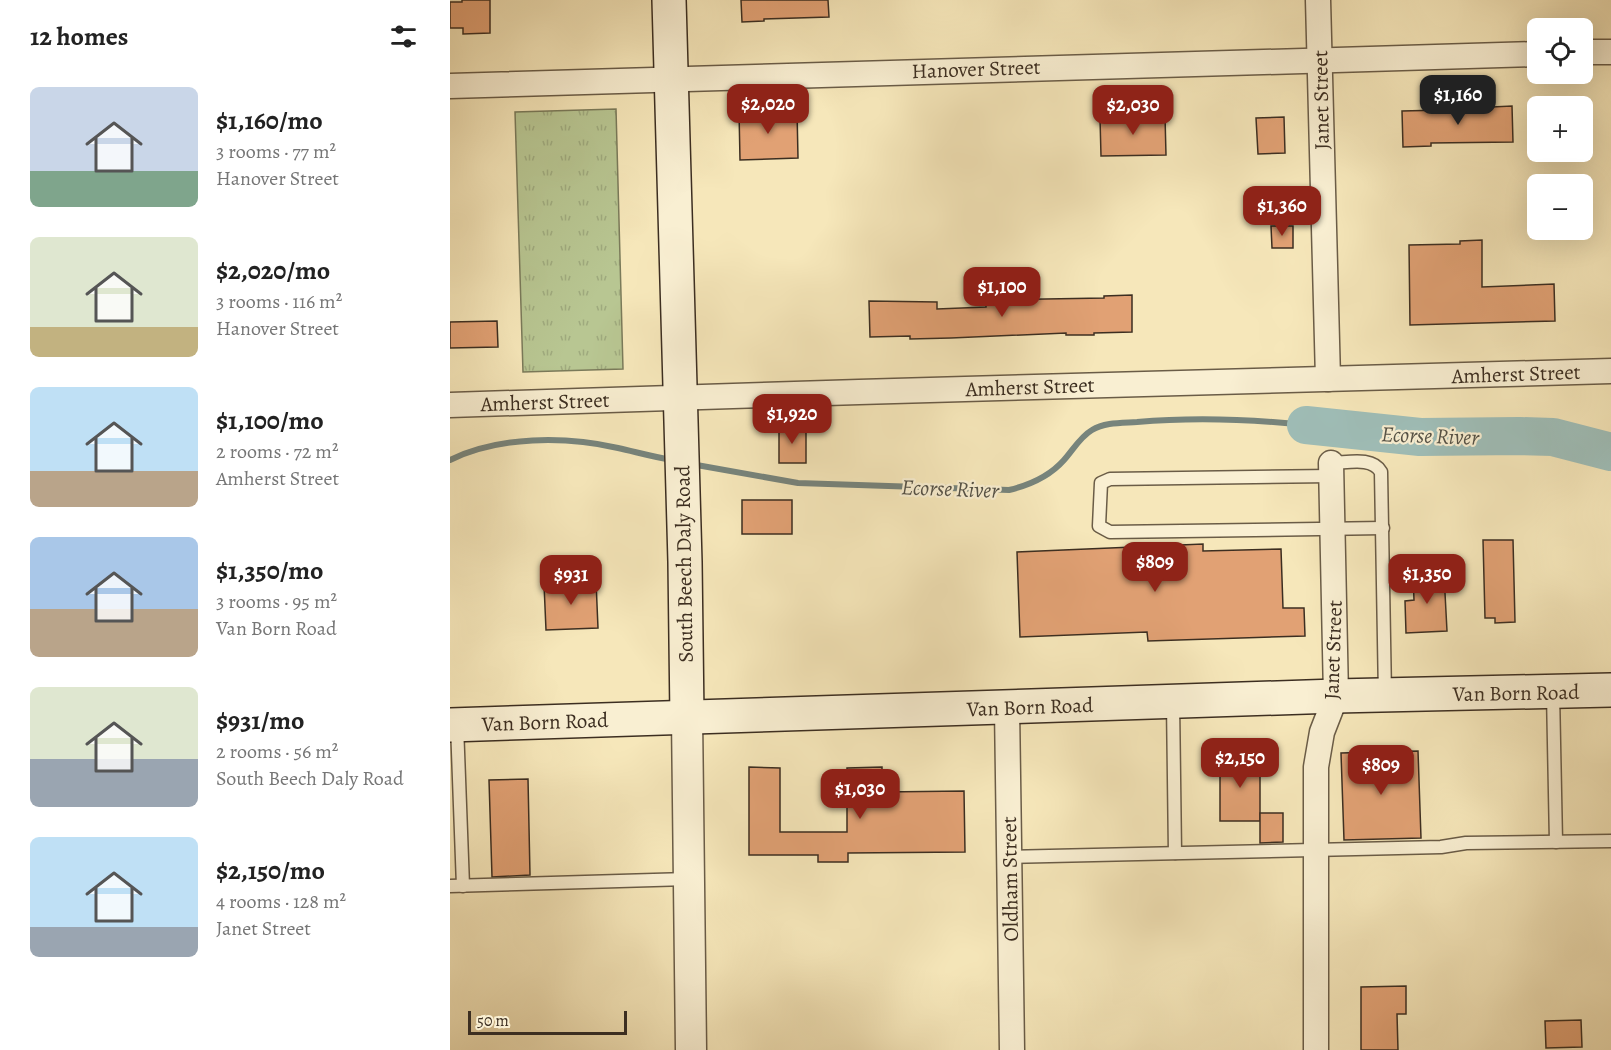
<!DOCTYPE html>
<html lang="en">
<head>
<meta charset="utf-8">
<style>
	:root { --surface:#fff; --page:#f2f2f2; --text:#222; --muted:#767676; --accent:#8f2418 }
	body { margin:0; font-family:Alegreya,serif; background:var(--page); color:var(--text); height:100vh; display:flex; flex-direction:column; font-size:22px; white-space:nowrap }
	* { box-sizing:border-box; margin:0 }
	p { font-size:20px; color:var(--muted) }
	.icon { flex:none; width:33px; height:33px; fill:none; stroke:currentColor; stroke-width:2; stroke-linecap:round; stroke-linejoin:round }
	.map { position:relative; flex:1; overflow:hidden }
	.drawer { display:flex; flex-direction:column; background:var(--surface); width:450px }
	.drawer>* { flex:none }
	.buttons { position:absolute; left:1077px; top:18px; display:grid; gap:12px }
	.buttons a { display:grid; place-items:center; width:66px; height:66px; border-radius:9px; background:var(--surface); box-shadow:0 6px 24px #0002; font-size:30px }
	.scale { position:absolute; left:18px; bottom:15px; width:159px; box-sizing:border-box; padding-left:6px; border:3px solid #3c2e21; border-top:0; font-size:16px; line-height:21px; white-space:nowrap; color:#3c2e21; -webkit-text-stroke:4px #f9efd2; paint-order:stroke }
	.price { position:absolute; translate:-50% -51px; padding:0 14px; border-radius:12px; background:var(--accent); color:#fff; font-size:20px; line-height:39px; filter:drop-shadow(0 2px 3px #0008) }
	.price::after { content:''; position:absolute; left:50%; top:36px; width:18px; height:14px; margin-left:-9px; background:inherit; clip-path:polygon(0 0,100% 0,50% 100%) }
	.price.selected { background:#222; color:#fff }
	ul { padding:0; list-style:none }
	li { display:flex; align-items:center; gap:18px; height:150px; padding:0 30px }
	li span { display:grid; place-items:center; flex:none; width:168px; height:120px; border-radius:9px; color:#555 }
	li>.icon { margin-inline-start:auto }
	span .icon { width:72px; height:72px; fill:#fffc; stroke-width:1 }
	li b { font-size:26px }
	h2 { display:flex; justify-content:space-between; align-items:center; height:72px; padding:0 30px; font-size:26px }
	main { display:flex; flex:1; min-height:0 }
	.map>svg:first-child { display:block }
	.grass { fill:url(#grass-tufts); stroke:#7a7a5a; stroke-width:1.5 }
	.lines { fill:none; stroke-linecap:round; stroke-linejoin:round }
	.stream { stroke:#77847c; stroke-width:6 }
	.river { stroke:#9fbeb8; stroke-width:38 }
	.building { fill:#e1a174; stroke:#3c2e21; stroke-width:1.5 }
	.service-casing { stroke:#6a5c47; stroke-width:15 }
	.minor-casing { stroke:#6a5c47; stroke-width:27 }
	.tertiary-casing { stroke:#6a5c47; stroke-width:33 }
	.secondary-casing { stroke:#3c2e21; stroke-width:36 }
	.service { stroke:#f9efd2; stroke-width:12 }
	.minor { stroke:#f9efd2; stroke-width:24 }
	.tertiary { stroke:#f9efd2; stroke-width:30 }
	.secondary { stroke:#f9efd2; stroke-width:33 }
	.labels { text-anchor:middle; stroke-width:4.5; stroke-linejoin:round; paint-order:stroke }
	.street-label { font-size:21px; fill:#3c2e21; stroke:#f9efd2 }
	.water-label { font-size:22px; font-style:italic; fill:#555247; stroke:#f9efd2 }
</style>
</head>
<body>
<main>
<section class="drawer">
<h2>12 homes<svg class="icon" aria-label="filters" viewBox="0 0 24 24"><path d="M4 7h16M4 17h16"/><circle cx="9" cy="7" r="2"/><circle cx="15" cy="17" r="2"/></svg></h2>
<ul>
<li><span style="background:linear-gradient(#c9d6e8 70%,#7fa58c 0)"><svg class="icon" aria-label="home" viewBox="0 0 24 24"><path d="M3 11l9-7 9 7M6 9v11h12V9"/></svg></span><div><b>$1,160/mo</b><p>3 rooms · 77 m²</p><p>Hanover Street</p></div></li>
<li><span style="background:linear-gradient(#dfe7d0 75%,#c2b280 0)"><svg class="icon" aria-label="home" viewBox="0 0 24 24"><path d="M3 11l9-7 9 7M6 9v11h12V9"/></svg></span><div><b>$2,020/mo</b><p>3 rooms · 116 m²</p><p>Hanover Street</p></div></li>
<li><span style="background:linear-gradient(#bfe0f5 70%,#b9a48a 0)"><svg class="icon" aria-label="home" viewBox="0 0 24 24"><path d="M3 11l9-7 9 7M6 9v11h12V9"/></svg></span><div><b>$1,100/mo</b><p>2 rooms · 72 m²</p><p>Amherst Street</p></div></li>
<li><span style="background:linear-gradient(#a9c7e8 60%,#b9a48a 0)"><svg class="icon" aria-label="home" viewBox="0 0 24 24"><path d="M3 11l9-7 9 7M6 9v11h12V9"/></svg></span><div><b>$1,350/mo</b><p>3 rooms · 95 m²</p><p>Van Born Road</p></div></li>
<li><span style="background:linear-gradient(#dfe7d0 60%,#9aa5b1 0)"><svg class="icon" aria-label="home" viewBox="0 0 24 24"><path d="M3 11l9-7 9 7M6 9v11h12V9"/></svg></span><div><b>$931/mo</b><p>2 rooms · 56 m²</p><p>South Beech Daly Road</p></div></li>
<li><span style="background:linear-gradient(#bfe0f5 75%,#9aa5b1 0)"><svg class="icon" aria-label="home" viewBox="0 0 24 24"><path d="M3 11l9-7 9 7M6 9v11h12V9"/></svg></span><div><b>$2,150/mo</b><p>4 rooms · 128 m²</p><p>Janet Street</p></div></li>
</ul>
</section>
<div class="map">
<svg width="1161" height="1050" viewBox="0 0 1161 1050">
	<defs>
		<pattern id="grass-tufts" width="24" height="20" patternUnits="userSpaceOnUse" patternTransform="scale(1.5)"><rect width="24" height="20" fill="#b8c692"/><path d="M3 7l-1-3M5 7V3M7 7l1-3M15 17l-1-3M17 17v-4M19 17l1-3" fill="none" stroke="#9faa7e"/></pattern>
	</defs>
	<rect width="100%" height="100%" fill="#f6e7ba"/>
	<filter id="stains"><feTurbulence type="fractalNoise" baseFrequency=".00333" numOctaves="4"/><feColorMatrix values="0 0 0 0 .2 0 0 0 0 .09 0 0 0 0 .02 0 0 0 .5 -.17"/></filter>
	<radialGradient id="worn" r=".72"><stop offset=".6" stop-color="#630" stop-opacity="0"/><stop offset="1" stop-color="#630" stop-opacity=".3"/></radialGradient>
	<!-- grass -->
	<path class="grass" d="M166,109L173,369L73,372L65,112Z"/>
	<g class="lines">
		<!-- stream -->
		<g class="stream">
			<path d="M0,460C49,436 115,436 168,448C186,452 204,457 222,460"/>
			<path d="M241,464L348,483L559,490C580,485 599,477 614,460C623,450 630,437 642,430C655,422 672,423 687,422C743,417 800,419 856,425"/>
		</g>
		<!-- river -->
		<path class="river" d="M856,425L970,437L1070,436L1103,437L1161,452"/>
	</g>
	<!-- building -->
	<g class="building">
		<path d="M12,0H40V33L13,34V28H0V2H12Z"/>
		<path d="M291,0H378L379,17L314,19V21L292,22Z"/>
		<path d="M1021,106V108L1062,106L1063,142L981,143V146L953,147L952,111L993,110V107Z"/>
		<path d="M347,110L348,158L290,160L289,111Z"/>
		<path d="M715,116L716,155L651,156L650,118Z"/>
		<path d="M834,117L835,153L808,154L806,118Z"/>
		<path d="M821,226H843V248H822Z"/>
		<path d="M1032,240V287L1104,284L1105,321L960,325L959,245L1010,244V241Z"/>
		<path d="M682,295V332L644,333V335H616V333L501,338L460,339V336L420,337L419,301L487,302V309L536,307V300L654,298V296Z"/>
		<path d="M47,321L48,347L0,348V322Z"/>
		<rect x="329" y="427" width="27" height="36"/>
		<rect x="292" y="500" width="50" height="34"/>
		<path d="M1033,540H1063L1065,622L1045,623V618H1035Z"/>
		<path d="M753,544V551L831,549L833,608H854L855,636L698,641L697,632L570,637L567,552Z"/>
		<path d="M994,574L997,631L956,633L955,601L964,600L963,575Z"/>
		<path d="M146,581L148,628L96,630L94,584Z"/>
		<path d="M968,751L971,838L894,840L891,753Z"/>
		<rect x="770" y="756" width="40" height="65"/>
		<path d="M299,767L330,768V832H397V768L432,767V792L514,791L515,852L398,853V862H368V855H299Z"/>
		<path d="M78,779L80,875L42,877L39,780Z"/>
		<path d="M810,813H833V842L810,843Z"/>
		<path d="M956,986V1014H947L948,1050H911V987Z"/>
		<path d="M1131,1020L1132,1047L1096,1048L1095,1021Z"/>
	</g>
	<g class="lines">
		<!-- service casing -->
		<g class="service-casing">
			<g id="service">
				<path d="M881,463C897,463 922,456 931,472L935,695"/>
				<path d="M882,476L660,479L651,483L649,526L660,532L933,528"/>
				<path d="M1103,693L1106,842"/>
				<path d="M723,703L725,853"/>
				<path d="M7,725L13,886"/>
				<path d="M560,857L991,847L1016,843L1161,841"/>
				<path d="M0,886L238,879"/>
			</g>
		</g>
		<!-- minor casing -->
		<g class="minor-casing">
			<g id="minor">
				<path d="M868,0L878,379"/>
				<path d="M1132,52H1161"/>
				<path d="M0,86L1088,54"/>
				<path d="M0,405L409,392L1161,371"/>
				<path d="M557,708L562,1050"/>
				<path d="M866,1050V767L872,732L886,696L881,463"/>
			</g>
		</g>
		<!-- tertiary casing -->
		<g class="tertiary-casing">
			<path id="tertiary" d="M237,717L241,1050"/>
		</g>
		<!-- secondary casing -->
		<g class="secondary-casing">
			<g id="secondary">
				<path d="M219,0L235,562L237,717"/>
				<path d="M0,725L886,696L1161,690"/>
			</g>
		</g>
		<!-- service -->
		<use href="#service" class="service"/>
		<!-- minor -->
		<use href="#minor" class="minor"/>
		<!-- tertiary -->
		<use href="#tertiary" class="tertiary"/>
		<!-- secondary -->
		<use href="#secondary" class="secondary"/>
	</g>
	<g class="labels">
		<!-- street labels -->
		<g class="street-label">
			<text transform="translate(526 69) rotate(-2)" y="7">Hanover Street</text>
			<text transform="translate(871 100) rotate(-91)" y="7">Janet Street</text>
			<text transform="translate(1066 374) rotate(-2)" y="7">Amherst Street</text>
			<text transform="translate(580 387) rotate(-2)" y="7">Amherst Street</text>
			<text transform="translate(95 402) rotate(-2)" y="7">Amherst Street</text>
			<text transform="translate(234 564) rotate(-91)" y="7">South Beech Daly Road</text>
			<text transform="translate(883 650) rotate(-88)" y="7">Janet Street</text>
			<text transform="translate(1066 693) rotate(-1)" y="7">Van Born Road</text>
			<text transform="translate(580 707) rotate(-2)" y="7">Van Born Road</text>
			<text transform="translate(95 722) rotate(-2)" y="7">Van Born Road</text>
			<text transform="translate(560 879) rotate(-91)" y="7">Oldham Street</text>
		</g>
		<!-- water labels -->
		<g class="water-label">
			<text transform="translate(980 435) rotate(2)" y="8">Ecorse River</text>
			<text transform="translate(500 488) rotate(2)" y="8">Ecorse River</text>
		</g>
	</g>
	<rect width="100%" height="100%" filter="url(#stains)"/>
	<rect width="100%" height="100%" fill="url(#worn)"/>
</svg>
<div class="buttons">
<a><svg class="icon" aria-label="locate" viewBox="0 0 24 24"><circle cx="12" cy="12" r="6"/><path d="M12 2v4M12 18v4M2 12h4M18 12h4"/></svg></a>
<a>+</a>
<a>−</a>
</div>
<div class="scale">50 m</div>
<b class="price selected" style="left:1008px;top:126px">$1,160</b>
<b class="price" style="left:318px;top:135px">$2,020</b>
<b class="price" style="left:683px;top:136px">$2,030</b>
<b class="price" style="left:832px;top:237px">$1,360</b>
<b class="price" style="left:552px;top:318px">$1,100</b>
<b class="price" style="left:342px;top:445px">$1,920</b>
<b class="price" style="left:705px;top:593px">$809</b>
<b class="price" style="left:977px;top:605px">$1,350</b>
<b class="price" style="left:121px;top:606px">$931</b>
<b class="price" style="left:790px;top:789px">$2,150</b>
<b class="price" style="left:931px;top:796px">$809</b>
<b class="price" style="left:410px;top:820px">$1,030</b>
</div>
</main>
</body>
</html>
